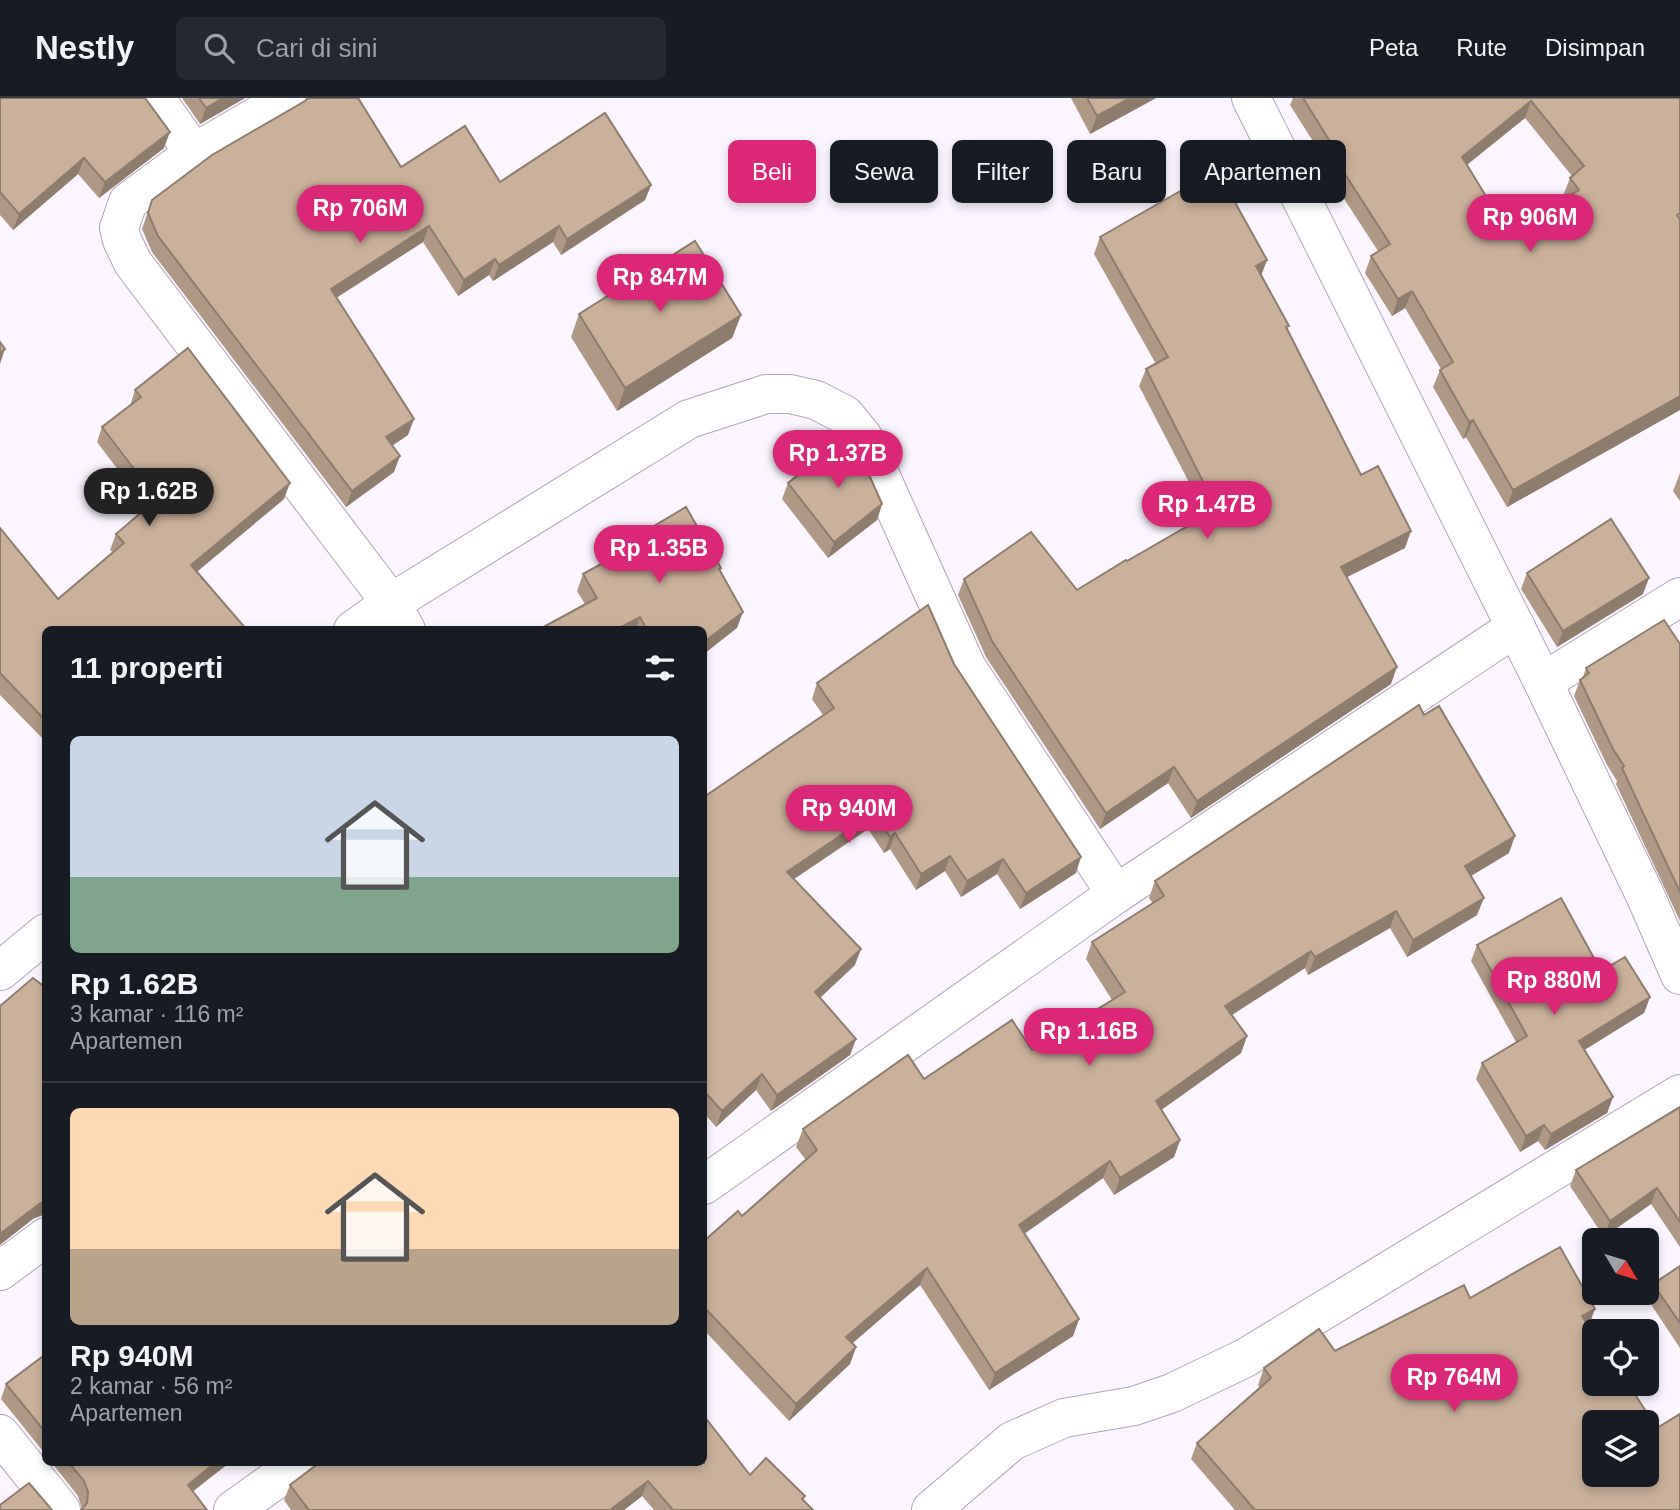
<!DOCTYPE html>
<html lang="id">
<head>
<meta charset="utf-8">
<style>
	:root { --surface:#171b24; --page:#242831; --text:#f1f3f6; --muted:#9ea1a6; --line:#363941; --accent:#db2777 }
	body { margin:0; font-family:Helvetica,sans-serif; background:var(--page); color:var(--text); height:100vh; display:flex; flex-direction:column; font-size:26px; white-space:nowrap }
	* { box-sizing:border-box; margin:0 }
	p { font-size:23px; color:var(--muted) }
	.icon { flex:none; width:38px; height:38px; fill:none; stroke:currentColor; stroke-width:2; stroke-linecap:round; stroke-linejoin:round }
	.map { position:relative; flex:1; overflow:hidden }
	.side { position:absolute; left:42px; top:528px; width:665px; height:840px; display:flex; flex-direction:column; background:var(--surface); border-radius:10px; box-shadow:0 4px 10px #0003 }
	.side>* { flex:none }
	.top-card { position:absolute; left:728px; top:42px; width:665px; height:63px; display:flex; gap:14px }
	.needle { width:46px; rotate:128deg }
	.fabs { position:absolute; left:1582px; top:1130px; display:grid; gap:14px }
	.fabs a { display:grid; place-items:center; width:77px; height:77px; border-radius:10px; background:var(--surface); box-shadow:0 4px 10px #0003; font-size:35px }
	.price { position:absolute; translate:-50% -60px; padding:0 16px; border-radius:24px; background:var(--accent); color:#fff; font-size:23px; line-height:46px; filter:drop-shadow(0 2px 4px #0008) }
	.price::after { content:''; position:absolute; left:50%; top:42px; width:21px; height:16px; margin-left:-10px; background:inherit; clip-path:polygon(0 0,100% 0,50% 100%) }
	.price.active { background:#222; color:#fff }
	ul { padding:0; list-style:none }
	li { display:grid; align-content:center; gap:14px; height:371px; padding:0 28px }
	li+li { border-top:2px solid var(--line) }
	li span { display:grid; place-items:center; height:217px; border-radius:10px; color:#555 }
	li>.icon { margin-inline-start:auto }
	span .icon { width:126px; height:126px; fill:#fffc; stroke-width:1 }
	li b { font-size:30px }
	h2 { display:flex; justify-content:space-between; align-items:center; height:84px; padding:0 28px; font-size:30px }
	.pill { padding:0 24px; border-radius:10px; background:var(--surface); box-shadow:0 4px 10px #0003; font-size:24px; line-height:63px }
	.pill.active { background:var(--accent); color:#fff }
	header { display:flex; align-items:center; gap:42px; box-sizing:border-box; height:98px; padding:0 35px; background:var(--surface); border-bottom:2px solid var(--line) }
	header strong { font-size:33px }
	nav { display:flex; gap:38px; margin-inline-start:auto; font-size:24px }
	.search { width:490px; height:63px; background:var(--page); display:flex; align-items:center; gap:18px; box-sizing:border-box; padding:0 24px; border-radius:10px; color:var(--muted); font-size:26px }
	.map>svg:first-child { display:block }
	.lines { fill:none; stroke-linecap:round; stroke-linejoin:round }
	.minor-casing { stroke:#b1a4ba; stroke-width:40 }
	.minor { stroke:#fff; stroke-width:38 }
	.wall { fill:#af9884; fill-rule:evenodd }
	.shaded-wall { fill:#8e7c6c }
	.building { fill:#cbb19a; stroke:#8e7c6c; stroke-width:2; fill-rule:evenodd }
</style>
</head>
<body>
<header>
<strong>Nestly</strong>
<div class="search"><svg class="icon" aria-label="search" viewBox="0 0 24 24"><circle cx="10" cy="10" r="6"/><path d="M15 15l6 6"/></svg>Cari di sini</div>
<nav><a>Peta</a><a>Rute</a><a>Disimpan</a></nav>
</header>
<div class="map">
<svg width="1680" height="1412" viewBox="0 0 1680 1412">
	<rect width="100%" height="100%" fill="#faf5fe"/>
	<g class="lines">
		<!-- minor casing -->
		<g class="minor-casing">
			<g id="minor">
				<path d="M155,0L194,55"/>
				<path d="M288,0L194,55L128,104L119,130L122,142L133,165L391,505L406,532"/>
				<path d="M1251,0L1543,584L1645,797L1680,877"/>
				<path d="M353,532L391,505L689,321L766,296H790L816,302L845,317L863,339L967,570L1116,796"/>
				<path d="M1543,584L1680,499"/>
				<path d="M0,873L46,835"/>
				<path d="M704,1087L1116,796L1516,529"/>
				<path d="M0,1173L46,1139"/>
				<path d="M0,1336L61,1412"/>
				<path d="M233,1412L299,1365"/>
				<path d="M931,1412L1012,1343L1064,1320L1134,1308L1172,1295L1245,1260L1680,996"/>
			</g>
		</g>
		<!-- minor -->
		<use href="#minor" class="minor"/>
	</g>
	<!-- wall -->
	<g class="wall">
		<path d="M0,0L164,50L99,100L78,76L13,132L0,117Z"/>
		<path d="M182,0H245L200,26Z"/>
		<path d="M1071,0H1156L1090,36Z"/>
		<path d="M1293,0H1680V312L1507,409L1466,339L1463,341L1433,289L1440,272L1441,271L1405,210L1392,218L1365,175L1371,158L1378,153L1326,73L1328,67L1290,7ZM1525,20L1572,78L1570,80L1563,98L1565,100L1508,134L1467,67Z"/>
		<path d="M305,3L401,69L500,84L651,87L645,102L561,157L553,144L493,183L489,177L458,198L423,144L336,200L408,337L392,348L394,374L346,409L152,154L142,131L152,102Z"/>
		<path d="M1100,139L1262,177L1287,232L1361,377L1405,450L1347,479L1391,586L1191,720L1168,685L1100,731L986,559L958,497L964,481L1077,492L1206,417L1139,288L1146,271L1156,266L1094,156Z"/>
		<path d="M579,216L741,217L732,240L617,313L571,239Z"/>
		<path d="M135,292L284,401L197,473L46,532V644L0,597V430L58,501L113,454L110,452L116,436L147,410L97,344L102,329L130,308Z"/>
		<path d="M1680,375V403L1673,393Z"/>
		<path d="M788,385L882,406L877,422L828,460L782,401Z"/>
		<path d="M632,441L721,470L720,474L737,530L704,532H538L585,506L577,493L583,476L629,451Z"/>
		<path d="M1527,475L1643,496L1557,549L1521,491Z"/>
		<path d="M1680,546V823L1616,686L1617,683L1607,667L1574,598L1580,582L1583,579L1586,570Z"/>
		<path d="M954,566L1076,775L1020,811L997,776L961,799L945,773L916,792L890,751L884,755L868,731L794,781L855,867L820,900L850,957L771,1013L756,992L716,1029L704,1015V699L823,617L812,601L817,585Z"/>
		<path d="M1509,755L1471,778L1477,817L1407,859L1390,830L1308,877L1305,870L1232,917L1247,938L1241,955L1161,1012L1180,1042L1174,1059L1114,1097L1103,1080L1025,1135L1079,1221L1073,1238L989,1292L920,1187L852,1245L856,1249L850,1266L789,1323L704,1232V1143L742,1118L806,1062L796,1049L803,1031L924,981L1032,952L1112,902L1086,861L1092,844L1153,806L1149,800L1155,783Z"/>
		<path d="M1477,847L1601,873L1650,899L1644,915L1584,952L1613,999L1607,1015L1545,1052L1538,1043L1520,1054L1476,981L1482,965L1516,944L1471,863Z"/>
		<path d="M1680,1009V1149L1651,1106L1604,1139L1570,1088L1576,1072Z"/>
		<path d="M1680,1168V1250L1648,1202L1653,1186Z"/>
		<path d="M1470,1200L1589,1227L1657,1330L1680,1412H1235L1191,1361L1197,1345L1260,1290L1258,1287L1264,1270L1335,1253Z"/>
		<path d="M46,1256V1357L1,1301L6,1286Z"/>
		<path d="M52,1365H229L193,1393L82,1411L78,1398Z"/>
		<path d="M750,1377L805,1398L803,1402L813,1412H654L642,1398L624,1412H291L284,1402L290,1387Z"/>
	</g>
	<!-- shaded-wall -->
	<g class="shaded-wall">
		<path d="M223,0H245L200,26L206,10Z"/>
		<path d="M1130,0H1156L1090,36L1097,18Z"/>
		<path d="M1531,3L1525,20L1455,76L1462,59Z"/>
		<path d="M170,34L164,50L99,100L105,84Z"/>
		<path d="M84,60L78,76L13,132L19,116Z"/>
		<path d="M651,87L645,102L561,157L567,141Z"/>
		<path d="M429,128L423,144L325,207L331,191Z"/>
		<path d="M559,128L553,144L493,183L499,167Z"/>
		<path d="M495,161L489,177L458,198L464,182Z"/>
		<path d="M1267,162L1261,178L1256,168Z"/>
		<path d="M1412,193L1405,210L1392,218L1398,201Z"/>
		<path d="M741,217L732,240L617,313L625,290Z"/>
		<path d="M5,251L0,266V255Z"/>
		<path d="M1680,298V312L1507,409L1513,392Z"/>
		<path d="M414,321L408,337L380,355L386,339Z"/>
		<path d="M1473,322L1466,339L1463,341L1469,324Z"/>
		<path d="M400,358L394,374L346,409L352,393Z"/>
		<path d="M290,385L284,401L186,483L191,467Z"/>
		<path d="M882,406L877,422L828,460L834,444Z"/>
		<path d="M1411,433L1405,450L1335,485L1341,469Z"/>
		<path d="M1649,480L1643,496L1557,549L1563,533Z"/>
		<path d="M743,514L737,530L704,556V544Z"/>
		<path d="M640,519L635,532H616Z"/>
		<path d="M1397,569L1391,586L1191,720L1197,703Z"/>
		<path d="M1174,669L1168,685L1100,731L1106,715Z"/>
		<path d="M874,715L868,731L782,789L787,774Z"/>
		<path d="M895,735L890,751L884,755L890,739Z"/>
		<path d="M1515,738L1509,755L1459,785L1465,768Z"/>
		<path d="M950,758L945,773L916,792L921,776Z"/>
		<path d="M1081,759L1076,775L1020,811L1026,795Z"/>
		<path d="M1003,761L997,776L961,799L967,783Z"/>
		<path d="M1484,800L1477,817L1407,859L1413,842Z"/>
		<path d="M1396,813L1390,830L1308,877L1315,859Z"/>
		<path d="M861,851L855,867L809,910L815,894Z"/>
		<path d="M1311,853L1305,870L1219,925L1225,908Z"/>
		<path d="M1650,899L1644,915L1573,959L1579,943Z"/>
		<path d="M1247,938L1241,955L1150,1020L1156,1003Z"/>
		<path d="M856,941L850,957L771,1013L777,997Z"/>
		<path d="M762,976L756,992L716,1029L722,1013Z"/>
		<path d="M1613,999L1607,1015L1545,1052L1551,1036Z"/>
		<path d="M1544,1027L1538,1043L1520,1054L1526,1038Z"/>
		<path d="M1180,1042L1174,1059L1114,1097L1120,1080Z"/>
		<path d="M1110,1063L1103,1080L1013,1144L1019,1127Z"/>
		<path d="M1657,1090L1651,1106L1604,1139L1610,1123Z"/>
		<path d="M46,1103V1118L43,1117L33,1121L0,1147V1136L39,1106Z"/>
		<path d="M927,1170L920,1187L840,1256L846,1239Z"/>
		<path d="M1595,1211L1589,1227L1582,1218Z"/>
		<path d="M1079,1221L1073,1238L989,1292L995,1275Z"/>
		<path d="M856,1249L850,1266L789,1323L796,1306Z"/>
		<path d="M215,1365H229L182,1402L188,1387Z"/>
		<path d="M648,1383L642,1398L624,1412H610Z"/>
	</g>
	<!-- building -->
	<g class="building">
		<path d="M0,0H145L170,34L105,84L84,60L19,116L0,94Z"/>
		<path d="M199,0H223L206,10Z"/>
		<path d="M308,0H358L401,69L465,28L500,84L605,15L651,87L567,141L559,128L499,167L495,161L464,182L429,128L331,191L414,321L386,339L400,358L352,393L158,138L148,115L152,102L212,57L305,3Z"/>
		<path d="M1087,0H1130L1097,18Z"/>
		<path d="M1303,0H1680V115L1677,117L1680,122V298L1513,392L1473,322L1469,324L1440,272L1453,264L1412,193L1398,201L1371,158L1390,146L1332,56L1336,53ZM1531,3L1584,68L1570,80L1579,92L1508,134L1462,59Z"/>
		<path d="M1217,72L1267,162L1256,168L1289,228L1286,229L1361,377L1378,368L1411,433L1341,469L1397,569L1197,703L1174,669L1106,715L992,543L964,481L1031,434L1077,492L1126,462L1127,463L1217,411L1146,271L1168,259L1100,139Z"/>
		<path d="M695,143L741,217L625,290L579,216Z"/>
		<path d="M0,244L5,251L0,255Z"/>
		<path d="M188,250L290,385L191,467L247,532H46V623L0,575V430L58,501L124,445L116,436L157,401L102,329L141,299L135,292Z"/>
		<path d="M847,339L859,354L882,406L834,444L788,385Z"/>
		<path d="M686,409L721,470L719,471L743,514L704,544V532H647L640,519L616,532H538L597,500L583,476L636,447L632,441Z"/>
		<path d="M1611,421L1649,480L1563,533L1527,475Z"/>
		<path d="M928,507L954,566L1081,759L1026,795L1003,761L967,783L950,758L921,776L895,735L890,739L874,715L787,774L861,851L815,894L856,941L777,997L762,976L722,1013L704,993V699L834,610L817,585Z"/>
		<path d="M1664,522L1680,546V794L1622,670L1624,668L1613,651L1580,582L1589,575L1586,570Z"/>
		<path d="M1419,607L1424,617L1439,608L1515,738L1465,768L1484,800L1413,842L1396,813L1315,859L1311,853L1225,908L1247,938L1156,1003L1180,1042L1120,1080L1110,1063L1019,1127L1079,1221L995,1275L927,1170L846,1239L856,1249L796,1306L704,1209V1143L738,1113L742,1118L817,1052L803,1031L908,957L924,981L1012,922L1032,952L1125,894L1092,844L1164,798L1155,783Z"/>
		<path d="M1561,800L1601,873L1625,859L1650,899L1579,943L1613,999L1551,1036L1544,1027L1526,1038L1482,965L1527,938L1477,847Z"/>
		<path d="M33,880L46,890V1103L39,1106L0,1136V908Z"/>
		<path d="M1680,1009V1124L1657,1090L1610,1123L1576,1072Z"/>
		<path d="M1560,1149L1595,1211L1582,1218L1594,1236V1286H1628L1657,1330L1680,1316V1412H1255L1197,1345L1271,1280L1264,1270L1319,1231L1335,1253L1464,1187L1470,1200ZM1594,1325H1647V1377H1594Z"/>
		<path d="M1680,1168V1225L1653,1186Z"/>
		<path d="M46,1256V1335L6,1286Z"/>
		<path d="M704,1318L750,1377L766,1360L805,1398L802,1401L813,1412H673L648,1383L610,1412H309L290,1387L319,1365H704Z"/>
		<path d="M69,1365H215L188,1387L207,1412H81L87,1405L88,1394L84,1383Z"/>
		<path d="M29,1385L52,1412H0V1407Z"/>
	</g>
</svg>
<div class="fabs">
<a><svg class="needle" viewBox="-14 -14 28 28"><path d="M0-13l5 13h-10z" fill="#e53935"/><path d="M0 13l5-13h-10z" fill="#9ea1a6"/></svg></a>
<a><svg class="icon" aria-label="locate" viewBox="0 0 24 24"><circle cx="12" cy="12" r="6"/><path d="M12 2v4M12 18v4M2 12h4M18 12h4"/></svg></a>
<a><svg class="icon" aria-label="layers" viewBox="0 0 24 24"><path d="M12 4l9 5-9 5-9-5zM3 14l9 5 9-5"/></svg></a>
</div>
<b class="price" style="left:360px;top:147px">Rp 706M</b>
<b class="price" style="left:1530px;top:156px">Rp 906M</b>
<b class="price" style="left:660px;top:216px">Rp 847M</b>
<b class="price" style="left:838px;top:392px">Rp 1.37B</b>
<b class="price active" style="left:149px;top:430px">Rp 1.62B</b>
<b class="price" style="left:1207px;top:443px">Rp 1.47B</b>
<b class="price" style="left:659px;top:487px">Rp 1.35B</b>
<b class="price" style="left:849px;top:747px">Rp 940M</b>
<b class="price" style="left:1554px;top:919px">Rp 880M</b>
<b class="price" style="left:1089px;top:970px">Rp 1.16B</b>
<b class="price" style="left:1454px;top:1316px">Rp 764M</b>
<div class="top-card">
<a class="pill active">Beli</a>
<a class="pill">Sewa</a>
<a class="pill">Filter</a>
<a class="pill">Baru</a>
<a class="pill">Apartemen</a>
</div>
<section class="side">
<h2>11 properti<svg class="icon" aria-label="filters" viewBox="0 0 24 24"><path d="M4 7h16M4 17h16"/><circle cx="9" cy="7" r="2"/><circle cx="15" cy="17" r="2"/></svg></h2>
<ul>
<li><span style="background:linear-gradient(#c9d6e8 65%,#7fa58c 0)"><svg class="icon" aria-label="home" viewBox="0 0 24 24"><path d="M3 11l9-7 9 7M6 9v11h12V9"/></svg></span><div><b>Rp 1.62B</b><p>3 kamar · 116 m²</p><p>Apartemen</p></div></li>
<li><span style="background:linear-gradient(#ffd9b3 65%,#b9a48a 0)"><svg class="icon" aria-label="home" viewBox="0 0 24 24"><path d="M3 11l9-7 9 7M6 9v11h12V9"/></svg></span><div><b>Rp 940M</b><p>2 kamar · 56 m²</p><p>Apartemen</p></div></li>
</ul>
</section>
</div>
</body>
</html>
